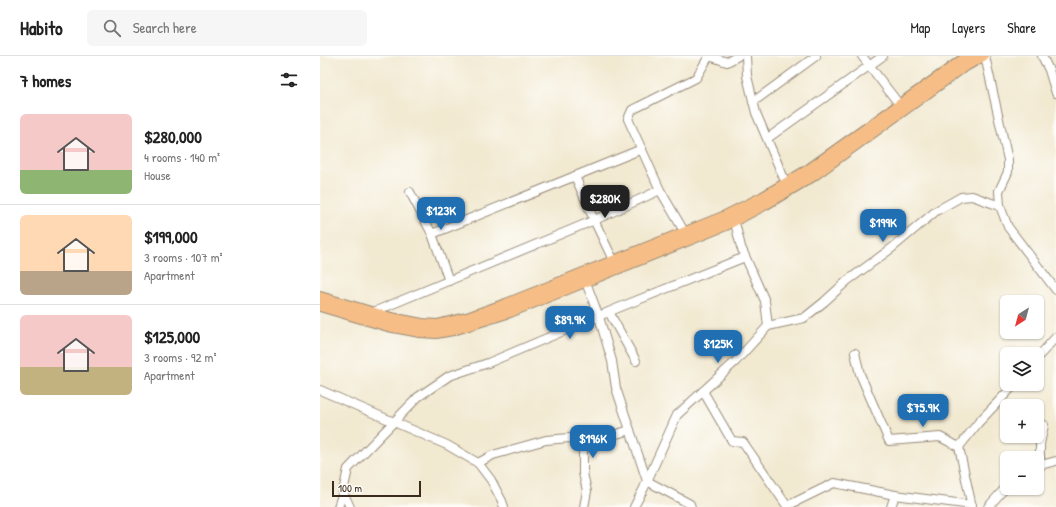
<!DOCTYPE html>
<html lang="en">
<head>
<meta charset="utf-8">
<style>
	:root { --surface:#fff; --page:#f6f6f6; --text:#222; --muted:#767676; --line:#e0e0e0; --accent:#1f6fb2 }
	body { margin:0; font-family:"Patrick Hand",sans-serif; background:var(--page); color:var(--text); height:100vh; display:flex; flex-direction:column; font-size:15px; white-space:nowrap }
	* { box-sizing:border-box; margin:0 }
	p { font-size:13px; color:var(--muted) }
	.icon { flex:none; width:22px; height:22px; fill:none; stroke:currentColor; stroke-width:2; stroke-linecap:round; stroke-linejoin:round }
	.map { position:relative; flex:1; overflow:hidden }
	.details { display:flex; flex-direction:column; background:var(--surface); width:320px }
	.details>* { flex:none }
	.needle { width:26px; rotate:216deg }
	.fabs { position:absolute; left:680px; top:239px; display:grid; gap:8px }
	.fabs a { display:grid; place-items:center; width:44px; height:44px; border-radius:6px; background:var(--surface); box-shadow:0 1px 3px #0004; font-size:20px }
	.scale { position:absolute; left:12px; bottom:10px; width:89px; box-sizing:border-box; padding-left:4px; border:2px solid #3b2a1e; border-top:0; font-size:11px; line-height:14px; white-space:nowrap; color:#3b2a1e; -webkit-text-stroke:3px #fdfcf7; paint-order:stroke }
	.price { position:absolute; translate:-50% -34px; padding:0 9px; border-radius:8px; background:var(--accent); color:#fff; font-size:13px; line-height:26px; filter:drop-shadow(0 1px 2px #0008) }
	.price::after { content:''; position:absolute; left:50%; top:24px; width:12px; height:9px; margin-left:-6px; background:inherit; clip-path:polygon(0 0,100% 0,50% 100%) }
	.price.on { background:#222; color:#fff }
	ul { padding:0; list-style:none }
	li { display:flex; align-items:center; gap:12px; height:100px; padding:0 20px }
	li+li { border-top:1px solid var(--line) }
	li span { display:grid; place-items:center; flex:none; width:112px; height:80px; border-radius:6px; color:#555 }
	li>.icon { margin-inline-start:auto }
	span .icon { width:48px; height:48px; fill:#fffc; stroke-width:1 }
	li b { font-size:17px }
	h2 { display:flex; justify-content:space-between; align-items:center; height:48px; padding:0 20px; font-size:17px }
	header { display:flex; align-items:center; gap:24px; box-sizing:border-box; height:56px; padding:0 20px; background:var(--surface); border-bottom:1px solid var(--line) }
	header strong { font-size:19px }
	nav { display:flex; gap:22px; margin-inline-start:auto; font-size:14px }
	.search { width:280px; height:36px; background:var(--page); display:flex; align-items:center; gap:10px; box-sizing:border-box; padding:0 14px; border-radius:6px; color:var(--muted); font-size:15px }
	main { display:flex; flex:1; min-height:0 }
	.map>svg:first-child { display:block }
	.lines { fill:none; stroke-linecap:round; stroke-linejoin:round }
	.minor-casing { stroke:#968a78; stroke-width:10 }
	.major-casing { stroke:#968a78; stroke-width:12 }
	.minor { stroke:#fff; stroke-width:8 }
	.major { stroke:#f6be86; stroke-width:10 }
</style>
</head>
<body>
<header>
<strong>Habito</strong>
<div class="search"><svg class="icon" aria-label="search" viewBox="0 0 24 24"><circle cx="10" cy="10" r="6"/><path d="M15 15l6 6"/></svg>Search here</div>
<nav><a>Map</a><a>Layers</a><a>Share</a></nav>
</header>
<main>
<section class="details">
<h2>7 homes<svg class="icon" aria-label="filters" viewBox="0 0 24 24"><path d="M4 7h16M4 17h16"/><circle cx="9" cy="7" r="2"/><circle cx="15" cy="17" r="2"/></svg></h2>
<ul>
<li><span style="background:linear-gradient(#f6c9c9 70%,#8fb573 0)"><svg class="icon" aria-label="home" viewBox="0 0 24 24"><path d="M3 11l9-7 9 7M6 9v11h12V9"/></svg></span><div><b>$280,000</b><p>4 rooms · 140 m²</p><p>House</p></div></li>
<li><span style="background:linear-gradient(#ffd9b3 70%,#b9a48a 0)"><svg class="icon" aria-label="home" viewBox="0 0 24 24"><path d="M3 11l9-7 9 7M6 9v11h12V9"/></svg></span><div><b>$199,000</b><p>3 rooms · 107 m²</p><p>Apartment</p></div></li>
<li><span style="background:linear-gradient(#f6c9c9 65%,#c2b280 0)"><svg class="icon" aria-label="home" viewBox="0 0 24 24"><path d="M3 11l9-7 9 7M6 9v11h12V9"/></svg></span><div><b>$125,000</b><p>3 rooms · 92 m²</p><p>Apartment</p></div></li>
</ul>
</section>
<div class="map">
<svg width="736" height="451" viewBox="0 0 736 451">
	<rect width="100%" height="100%" fill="#fdfcf7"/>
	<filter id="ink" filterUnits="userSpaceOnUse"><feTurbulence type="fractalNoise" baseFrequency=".025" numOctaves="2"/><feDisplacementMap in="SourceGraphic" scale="8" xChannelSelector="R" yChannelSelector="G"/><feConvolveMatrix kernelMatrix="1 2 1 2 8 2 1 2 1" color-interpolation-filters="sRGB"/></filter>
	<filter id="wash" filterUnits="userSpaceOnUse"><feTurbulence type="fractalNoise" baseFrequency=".012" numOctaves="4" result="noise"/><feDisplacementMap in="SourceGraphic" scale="16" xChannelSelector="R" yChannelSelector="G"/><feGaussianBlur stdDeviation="0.9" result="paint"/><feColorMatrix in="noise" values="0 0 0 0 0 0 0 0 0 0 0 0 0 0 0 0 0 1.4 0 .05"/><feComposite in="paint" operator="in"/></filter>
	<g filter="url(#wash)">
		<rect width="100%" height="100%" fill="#f2e9d1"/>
	</g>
	<g filter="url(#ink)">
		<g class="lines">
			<!-- minor casing -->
			<g class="minor-casing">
				<g id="minor">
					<path d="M426,0L427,20L436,57L468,132"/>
					<path d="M542,0L579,48"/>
					<path d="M665,0L688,104V116L679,135L680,150L688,171L736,234"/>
					<path d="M722,0L729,14L736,37"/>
					<path d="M433,46L496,0"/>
					<path d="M448,82L563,0"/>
					<path d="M255,120L274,164L296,210"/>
					<path d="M90,136L112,178L129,225"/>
					<path d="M112,178L322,93"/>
					<path d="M367,182L365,177L340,134L308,63L312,54L376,22L389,0L407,6L418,0"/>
					<path d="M264,221L279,261L292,305L296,332L327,425L370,448L371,451"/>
					<path d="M289,256L316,305"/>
					<path d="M51,257L277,163L340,134"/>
					<path d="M448,270L484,262L504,246L527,225L572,192L616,155L641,141L652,140L680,150"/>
					<path d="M535,297L540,318L569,385L620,381L639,391L652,451"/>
					<path d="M717,302L736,281"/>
					<path d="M0,334L127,389L158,407L171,424L182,445L184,451"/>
					<path d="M383,335L412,385L423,386L467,450L514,427L575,439L571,451"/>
					<path d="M639,391L658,367L695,328"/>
					<path d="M158,407L173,399L226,384L249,382L263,385"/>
					<path d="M720,409V388L724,369"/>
					<path d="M717,410L736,405"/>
					<path d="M575,439L652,449"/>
					<path d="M18,451L23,436"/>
					<path d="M30,451L23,436L28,413L98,341L129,320L168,307L298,252L425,201"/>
					<path d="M264,451L267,435L263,417V385L280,383L310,374"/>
					<path d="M314,451L324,432L357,359L416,305L448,270L445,245L421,191L413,159"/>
					<path d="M668,451L687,430"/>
				</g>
			</g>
			<!-- major casing -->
			<g class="major-casing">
				<g id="major">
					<path d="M0,241L71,262L102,268L117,269L150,261L186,248L403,161L443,141L488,114L648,0"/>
					<path d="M0,250L68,270L100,276L116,277L133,274L190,256L406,169L446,148L493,120L642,12L663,0"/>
				</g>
			</g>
			<!-- minor -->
			<use href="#minor" class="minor"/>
			<!-- major -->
			<use href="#major" class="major"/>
		</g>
	</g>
</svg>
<div class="fabs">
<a><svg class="needle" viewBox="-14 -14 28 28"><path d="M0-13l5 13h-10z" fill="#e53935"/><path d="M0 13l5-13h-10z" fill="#767676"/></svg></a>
<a><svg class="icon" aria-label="layers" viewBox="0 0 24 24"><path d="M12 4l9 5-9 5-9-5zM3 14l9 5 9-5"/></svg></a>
<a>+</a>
<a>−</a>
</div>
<div class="scale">100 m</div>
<b class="price on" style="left:285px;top:163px">$280K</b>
<b class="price" style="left:121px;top:175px">$123K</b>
<b class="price" style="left:563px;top:187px">$199K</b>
<b class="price" style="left:250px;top:284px">$89.9K</b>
<b class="price" style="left:398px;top:308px">$125K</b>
<b class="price" style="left:603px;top:372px">$75.9K</b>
<b class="price" style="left:273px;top:403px">$196K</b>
</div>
</main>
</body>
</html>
